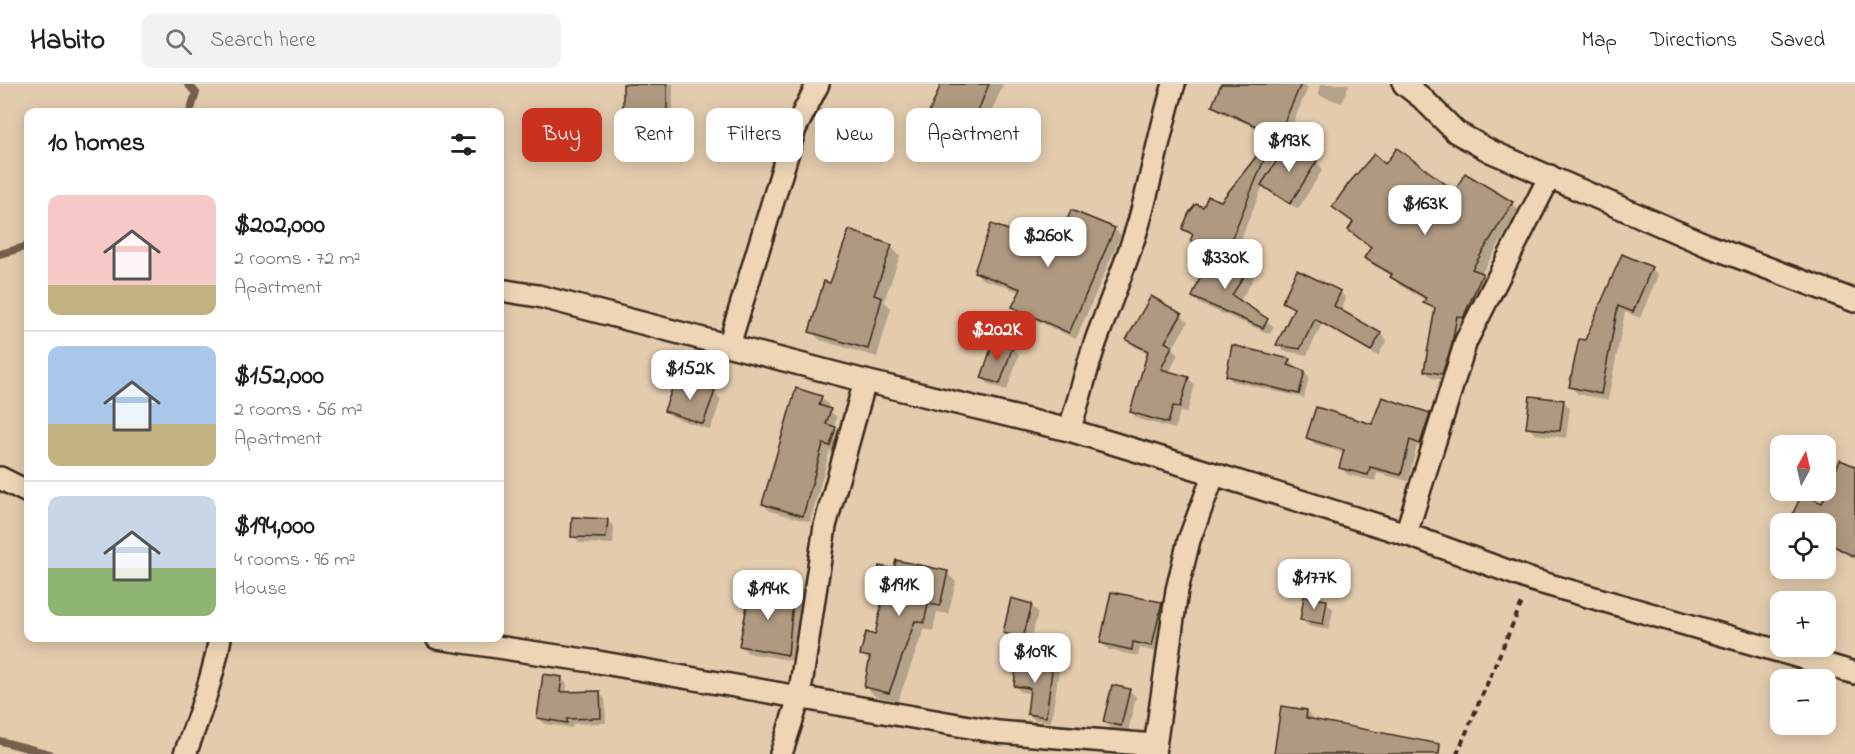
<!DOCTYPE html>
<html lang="en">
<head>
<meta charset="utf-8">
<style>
	:root { --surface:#fff; --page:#f2f2f2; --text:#202124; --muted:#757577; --line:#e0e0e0; --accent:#c8321e }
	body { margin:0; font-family:"Indie Flower",sans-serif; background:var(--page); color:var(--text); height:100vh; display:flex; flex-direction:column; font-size:22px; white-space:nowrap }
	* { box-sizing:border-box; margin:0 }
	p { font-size:20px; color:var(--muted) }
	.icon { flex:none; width:33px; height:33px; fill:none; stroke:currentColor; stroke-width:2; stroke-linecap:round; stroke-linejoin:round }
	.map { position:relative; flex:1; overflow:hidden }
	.details { position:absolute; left:24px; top:24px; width:480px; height:534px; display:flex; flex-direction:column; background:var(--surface); border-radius:12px; box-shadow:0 3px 15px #0003 }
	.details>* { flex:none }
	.hud { position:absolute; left:522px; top:24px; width:570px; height:54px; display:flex; gap:12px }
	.needle { width:39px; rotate:8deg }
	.buttons { position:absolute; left:1770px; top:351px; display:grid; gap:12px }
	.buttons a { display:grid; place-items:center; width:66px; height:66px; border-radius:12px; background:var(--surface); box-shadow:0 3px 15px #0003; font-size:30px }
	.price { position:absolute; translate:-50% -51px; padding:0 14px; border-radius:12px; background:#fff; color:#222; font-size:20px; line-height:39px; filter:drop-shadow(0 2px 3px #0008) }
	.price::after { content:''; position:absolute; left:50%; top:36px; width:18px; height:14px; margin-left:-9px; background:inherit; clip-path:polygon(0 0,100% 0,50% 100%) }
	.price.selected { background:var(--accent); color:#fff }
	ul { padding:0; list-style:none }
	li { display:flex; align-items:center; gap:18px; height:150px; padding:0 24px }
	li+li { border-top:2px solid var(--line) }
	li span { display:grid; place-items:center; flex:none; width:168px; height:120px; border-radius:12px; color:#555 }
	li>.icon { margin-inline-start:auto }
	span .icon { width:72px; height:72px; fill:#fffc; stroke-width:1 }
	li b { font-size:26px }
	h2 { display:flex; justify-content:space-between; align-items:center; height:72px; padding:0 24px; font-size:26px }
	.chip { padding:0 21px; border-radius:12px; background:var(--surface); box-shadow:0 3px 15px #0003; font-size:21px; line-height:54px }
	.chip.selected { background:var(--accent); color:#fff }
	header { display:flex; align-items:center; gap:36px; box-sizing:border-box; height:84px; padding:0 30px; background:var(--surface); border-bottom:2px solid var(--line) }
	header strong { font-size:28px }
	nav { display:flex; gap:33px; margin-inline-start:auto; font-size:21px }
	.search { width:420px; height:54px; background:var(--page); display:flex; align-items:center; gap:15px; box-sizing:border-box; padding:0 21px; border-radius:12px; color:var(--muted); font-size:22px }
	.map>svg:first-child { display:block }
	.shadow { fill:#0003 }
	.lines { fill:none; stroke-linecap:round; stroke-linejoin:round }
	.stream { stroke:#74614e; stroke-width:8 }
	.building { fill:#af9980; stroke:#3b2a1e; stroke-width:1.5 }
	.minor-casing { stroke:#3b2a1e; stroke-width:26 }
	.path { stroke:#3b2a1e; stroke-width:4; stroke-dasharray:6 4.5; stroke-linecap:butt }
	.minor { stroke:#eed5b6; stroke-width:21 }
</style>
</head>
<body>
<header>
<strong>Habito</strong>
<div class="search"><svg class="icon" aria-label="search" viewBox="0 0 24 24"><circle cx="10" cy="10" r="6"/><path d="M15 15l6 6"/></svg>Search here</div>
<nav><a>Map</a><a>Directions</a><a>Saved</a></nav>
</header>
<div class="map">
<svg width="1855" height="670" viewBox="0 0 1855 670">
	<rect width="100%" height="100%" fill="#e3cbad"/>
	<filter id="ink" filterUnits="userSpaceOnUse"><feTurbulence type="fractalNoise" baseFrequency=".0167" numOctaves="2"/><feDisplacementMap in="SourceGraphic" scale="12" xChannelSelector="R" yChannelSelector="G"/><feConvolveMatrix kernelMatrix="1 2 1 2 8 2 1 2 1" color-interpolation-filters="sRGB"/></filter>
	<g filter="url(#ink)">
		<!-- shadow -->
		<g class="shadow">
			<path d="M624,0H673V47H631L624,40Z"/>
			<path d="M942,0H1003L978,62L938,46L928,36Z"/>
			<path d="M1223,0H1304L1308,4L1285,57L1220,28L1214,21Z"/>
			<path d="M1321,0H1349L1342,19L1321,12L1318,9Z"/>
			<path d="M1289,61L1316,78L1323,85L1298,125L1270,108L1263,101L1232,177L1219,172L1218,175L1248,187L1254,194L1239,218L1274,243L1270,250L1200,220L1193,213L1212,169L1198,164L1191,157L1193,153L1184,145L1204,125L1221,119L1267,67L1274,74L1266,94Z"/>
			<path d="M1385,82L1455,109L1512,119L1519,127L1481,190L1490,198L1450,297L1433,294L1425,287L1436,228L1425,219L1426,216L1399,201L1392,192L1374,182L1366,174L1372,164L1350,146L1354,140L1334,123Z"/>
			<path d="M1114,145L1121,151L1076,255L1020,229L1014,223L1021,208L982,195L976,188L1057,165Z"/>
			<path d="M891,163L900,172L884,217L891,224L877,273L820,256L811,247L831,201Z"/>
			<path d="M1651,184L1658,191L1640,234L1625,228L1608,316L1578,310L1571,303L1586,258Z"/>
			<path d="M1340,208L1346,215L1340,228L1380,250L1387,256L1378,272L1322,240L1307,271L1284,267L1278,260L1295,226L1284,217Z"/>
			<path d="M1151,214L1181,231L1188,238L1173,264L1178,270L1169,289L1188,294L1195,301L1187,329L1180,328L1175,345L1138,335L1132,328L1149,270L1135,263L1128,256Z"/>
			<path d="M1012,263L1019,270L1007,306L990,301L983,294Z"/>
			<path d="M1289,276L1294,281L1293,284L1304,288L1309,293L1304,314L1232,297L1227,292Z"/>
			<path d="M714,309L721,316L710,346L673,333L666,326Z"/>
			<path d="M821,314L828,320L827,325L837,333L834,343L842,351L837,368L830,366L810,438L770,427L763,420Z"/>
			<path d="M1563,317L1570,324L1566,354L1535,350L1528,343Z"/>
			<path d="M1429,330L1436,337L1427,366L1417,362L1408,397L1377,389L1375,397L1348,391L1341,384L1345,370L1315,360L1308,353Z"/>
			<path d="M1855,383V475L1826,459L1823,421Z"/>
			<path d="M607,436L614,443L613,460L580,459L573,452Z"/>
			<path d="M895,487L947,489L956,498L948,530L937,528L933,547L924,545L898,617L875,612L865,602L871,579L862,570L876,552L884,516L875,506Z"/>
			<path d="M794,508L800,515L795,577L748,569L741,562Z"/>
			<path d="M1326,518L1333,525L1329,546L1308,542L1301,535Z"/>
			<path d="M1161,520L1168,527L1159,568L1140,564L1138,572L1109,566L1102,559Z"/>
			<path d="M1031,521L1038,528L1030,560L1011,555L1004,548Z"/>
			<path d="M1053,580L1059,586L1051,638L1035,636L1028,630L1031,609L1021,608L1015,602Z"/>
			<path d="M561,594L567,600L566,610L599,609L605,615L606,639L573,640L572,644L545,640L539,634Z"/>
			<path d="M1129,606L1136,613L1128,648L1112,645L1105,638Z"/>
			<path d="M1307,627L1316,637L1425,670H1278Z"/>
		</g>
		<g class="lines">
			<!-- stream -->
			<g class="stream">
				<path d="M188,0L196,9L190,28"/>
				<path d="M0,170L28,162"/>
				<path d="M0,657L50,670"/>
			</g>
		</g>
		<!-- building -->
		<g class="building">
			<rect x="623" y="0" width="44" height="41"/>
			<path d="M941,0H989L968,52L926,36Z"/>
			<path d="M1221,0H1301L1278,52L1212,22Z"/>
			<path d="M1288,59L1317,77L1290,120L1261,101Z"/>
			<path d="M1263,64L1268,66L1225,171L1190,157L1193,150L1182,145L1189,129L1196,120L1203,123L1208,112L1221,117Z"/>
			<path d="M1397,64L1455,107L1465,89L1513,118L1472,185L1483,189L1463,234L1457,232L1451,264L1442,290L1424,287L1435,224L1423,219L1426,214L1390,193L1392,190L1364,174L1371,163L1348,146L1353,138L1332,123L1349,99L1374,70L1385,80Z"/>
			<path d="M1071,126L1115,144L1069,249L1012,223L1021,205L974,188L991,140L1057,163Z"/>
			<path d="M849,146L892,161L874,211L882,214L868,265L809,248L824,197L830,199Z"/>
			<path d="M1210,170L1248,186L1232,211L1268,235L1263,244L1192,213Z"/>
			<path d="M1622,170L1652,183L1633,228L1618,222L1601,310L1569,303L1579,255L1585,256Z"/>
			<path d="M1297,186L1341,207L1334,222L1381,249L1371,267L1315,235L1300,265L1276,261L1294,224L1282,218Z"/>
			<path d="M1151,212L1182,230L1165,258L1172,262L1161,285L1189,293L1180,323L1173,322L1168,339L1130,328L1148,267L1126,256Z"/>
			<path d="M994,256L1013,262L1000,300L981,294Z"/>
			<path d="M1232,261L1290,275L1288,281L1305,287L1299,310L1226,292Z"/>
			<path d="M676,294L715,307L703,340L664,327Z"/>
			<path d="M796,304L822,312L819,321L831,325L826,340L836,343L830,362L823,360L803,432L762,420Z"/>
			<path d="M1530,312L1564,316L1560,347L1526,344Z"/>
			<path d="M1382,313L1430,329L1420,360L1410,356L1401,391L1370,383L1368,391L1339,384L1344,366L1306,354L1316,323L1372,340Z"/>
			<path d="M1840,376L1855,382V473L1826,458V440H1788L1802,410L1822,419Z"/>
			<path d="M572,433L608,435L606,454L571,453Z"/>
			<path d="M896,476L948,487L940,522L928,520L924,539L915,537L889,609L864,603L870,573L860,571L866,548L875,551L884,509L873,507L879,482L894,485Z"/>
			<path d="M754,503L794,506L788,571L739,562L749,512L753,513Z"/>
			<path d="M1111,508L1162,518L1152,562L1133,558L1132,566L1100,559Z"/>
			<path d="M1304,512L1327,516L1323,540L1300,536Z"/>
			<path d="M1011,514L1032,520L1023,554L1003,549Z"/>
			<path d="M1017,574L1053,579L1046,633L1027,630L1030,604L1014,602Z"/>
			<path d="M543,590L562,593L560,608L600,607L601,634L567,635V639L537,634Z"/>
			<path d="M1112,601L1130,605L1121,642L1103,638Z"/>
			<path d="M1281,622L1307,626L1306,634L1440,660L1439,670H1274Z"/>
		</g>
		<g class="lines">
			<!-- minor casing -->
			<g class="minor-casing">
				<g id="minor">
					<path d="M1404,0L1422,14L1456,48L1490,67L1709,162L1855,217"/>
					<path d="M500,206L538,212L865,297L1069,346L1214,390L1406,450L1532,496L1855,589"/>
					<path d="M729,261L795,45L818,0"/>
					<path d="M1069,346C1081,313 1087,278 1100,246C1113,210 1128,175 1139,138C1152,92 1160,46 1174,0"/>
					<path d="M0,394L28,408"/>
					<path d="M1406,450L1466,257L1550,92"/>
					<path d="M437,554L598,578L998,648L1154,661"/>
					<path d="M185,670C199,632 213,594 220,554"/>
					<path d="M781,670L799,614L825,442L865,297"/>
					<path d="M1154,670L1177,506L1189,456L1214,390"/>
				</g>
			</g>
			<!-- path -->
			<path class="path" d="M1457,670L1523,516"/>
			<!-- minor -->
			<use href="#minor" class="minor"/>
		</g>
	</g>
</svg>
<div class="buttons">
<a><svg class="needle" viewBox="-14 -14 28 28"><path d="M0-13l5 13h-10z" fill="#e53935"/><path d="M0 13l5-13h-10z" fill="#757577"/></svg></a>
<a><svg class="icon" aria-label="locate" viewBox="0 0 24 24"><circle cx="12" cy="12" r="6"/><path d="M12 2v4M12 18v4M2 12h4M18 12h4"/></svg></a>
<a>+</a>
<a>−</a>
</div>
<b class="price" style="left:1289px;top:89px">$193K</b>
<b class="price" style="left:1425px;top:152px">$163K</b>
<b class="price" style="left:1048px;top:184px">$260K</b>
<b class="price" style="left:1225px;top:206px">$330K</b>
<b class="price selected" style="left:997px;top:278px">$202K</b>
<b class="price" style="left:690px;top:317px">$152K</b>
<b class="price" style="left:1314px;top:526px">$177K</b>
<b class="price" style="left:899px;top:533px">$191K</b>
<b class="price" style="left:768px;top:537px">$194K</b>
<b class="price" style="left:1035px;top:600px">$109K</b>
<div class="hud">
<a class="chip selected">Buy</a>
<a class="chip">Rent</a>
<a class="chip">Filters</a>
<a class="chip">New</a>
<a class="chip">Apartment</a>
</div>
<section class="details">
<h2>10 homes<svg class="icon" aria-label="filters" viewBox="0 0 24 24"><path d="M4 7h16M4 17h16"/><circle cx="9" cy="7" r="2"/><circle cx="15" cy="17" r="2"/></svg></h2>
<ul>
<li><span style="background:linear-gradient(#f6c9c9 75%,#c2b280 0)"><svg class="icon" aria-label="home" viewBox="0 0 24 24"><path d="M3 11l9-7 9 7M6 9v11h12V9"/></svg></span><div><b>$202,000</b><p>2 rooms · 72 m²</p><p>Apartment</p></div></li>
<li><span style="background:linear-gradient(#a9c7e8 65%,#c2b280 0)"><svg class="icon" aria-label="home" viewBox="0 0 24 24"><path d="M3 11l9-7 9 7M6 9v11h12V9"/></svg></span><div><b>$152,000</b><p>2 rooms · 56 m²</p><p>Apartment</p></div></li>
<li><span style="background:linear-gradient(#c9d6e8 60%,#8fb573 0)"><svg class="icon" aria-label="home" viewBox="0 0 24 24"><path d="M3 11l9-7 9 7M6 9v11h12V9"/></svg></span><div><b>$194,000</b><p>4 rooms · 96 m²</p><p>House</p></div></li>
</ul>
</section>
</div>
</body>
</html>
